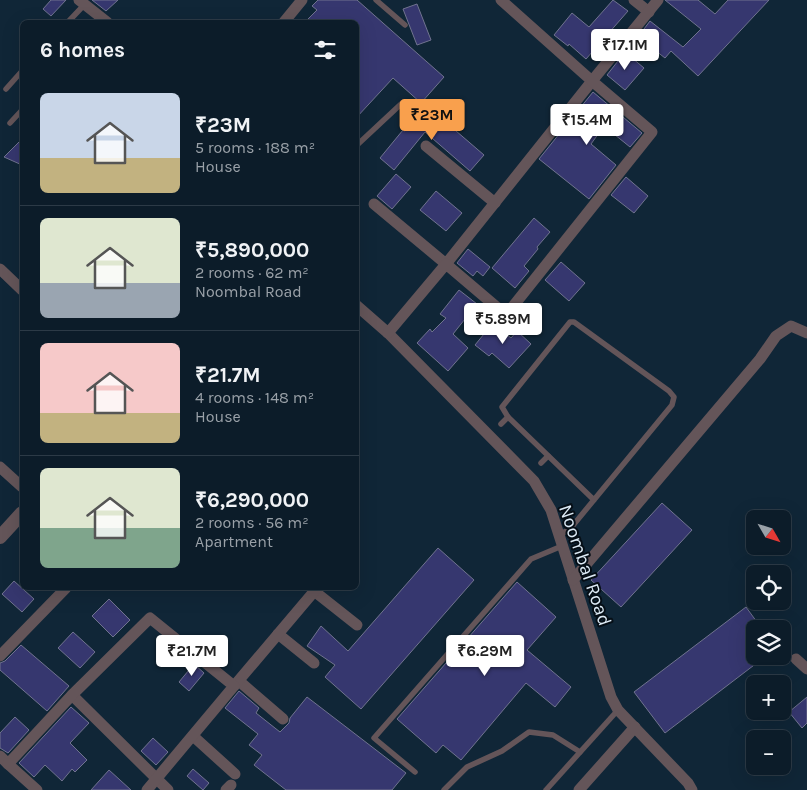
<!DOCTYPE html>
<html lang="en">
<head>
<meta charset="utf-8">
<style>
	:root { --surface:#0c1c29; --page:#1a2935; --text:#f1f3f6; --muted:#9aa1a8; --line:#2c3a46; --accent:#f9a04d }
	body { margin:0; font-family:Karla,sans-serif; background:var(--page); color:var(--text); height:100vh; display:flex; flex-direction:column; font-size:19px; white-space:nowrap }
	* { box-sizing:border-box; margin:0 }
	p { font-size:16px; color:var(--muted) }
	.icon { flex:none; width:28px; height:28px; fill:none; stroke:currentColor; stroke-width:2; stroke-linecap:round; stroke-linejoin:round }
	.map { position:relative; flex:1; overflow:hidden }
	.details { position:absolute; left:20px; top:20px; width:339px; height:570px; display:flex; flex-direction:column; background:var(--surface); border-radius:8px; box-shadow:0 5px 20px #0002,0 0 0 1px var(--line) }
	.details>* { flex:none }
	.needle { width:32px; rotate:129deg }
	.buttons { position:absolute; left:746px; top:510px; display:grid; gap:10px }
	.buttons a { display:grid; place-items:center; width:45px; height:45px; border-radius:8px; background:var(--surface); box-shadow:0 5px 20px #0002,0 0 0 1px var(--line); font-size:25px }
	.price { position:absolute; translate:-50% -42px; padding:0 11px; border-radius:5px; background:#fff; color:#222; font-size:16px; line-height:32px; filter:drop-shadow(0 1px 2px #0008) }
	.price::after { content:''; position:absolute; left:50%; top:30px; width:15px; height:11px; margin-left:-8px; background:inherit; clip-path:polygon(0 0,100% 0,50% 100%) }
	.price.current { background:var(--accent); color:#111 }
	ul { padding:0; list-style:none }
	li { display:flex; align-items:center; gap:15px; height:125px; padding:0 20px }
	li+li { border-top:1px solid var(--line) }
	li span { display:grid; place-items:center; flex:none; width:140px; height:100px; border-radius:8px; color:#555 }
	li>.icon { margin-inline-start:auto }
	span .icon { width:60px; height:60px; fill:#fffc; stroke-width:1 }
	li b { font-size:21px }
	h2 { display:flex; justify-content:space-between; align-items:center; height:60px; padding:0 20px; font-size:21px }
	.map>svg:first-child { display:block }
	.building { fill:#36376f; stroke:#70738f }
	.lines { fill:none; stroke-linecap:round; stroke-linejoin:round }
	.service { stroke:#645559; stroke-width:5.5 }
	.minor { stroke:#645559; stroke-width:11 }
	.tertiary { stroke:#645559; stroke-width:14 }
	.labels { text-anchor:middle; stroke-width:4; stroke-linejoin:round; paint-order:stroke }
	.street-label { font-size:19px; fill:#ddebf6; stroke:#050e16 }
</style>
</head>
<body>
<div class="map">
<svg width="807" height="790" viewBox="0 0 807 790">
	<rect width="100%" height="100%" fill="#102637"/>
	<!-- building -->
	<g class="building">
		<path d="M51,0H66L51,16L43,9Z"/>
		<path d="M92,0H118L106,11Z"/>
		<path d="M318,0H357L444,77L421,103L393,78L356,118V22H305L317,10L312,6Z"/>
		<path d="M613,0L628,11L586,59L569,44L568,46L554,35L572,13L589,27Z"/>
		<path d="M665,0H698L715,14L728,0H769L698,76L671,51L665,58L638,37L650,21L683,47L701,29Z"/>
		<path d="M417,4L431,40L417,45L403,9Z"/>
		<path d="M625,52L644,68L625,90L607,75Z"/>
		<path d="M593,92L642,133L630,147L604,126L591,144L616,165L589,199L539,159Z"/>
		<path d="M427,106L484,155L470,171L425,132L394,170L380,158L403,130L405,131Z"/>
		<path d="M22,139V165L4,157Z"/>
		<path d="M396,174L411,187L392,209L377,196Z"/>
		<path d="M626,177L648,196L634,213L611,195Z"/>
		<path d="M436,191L462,213L446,231L420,210Z"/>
		<path d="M534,218L550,232L537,247L538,249L524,266L529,271L515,288L492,268Z"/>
		<path d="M468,249L490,267L483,276L477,271L473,276L457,263Z"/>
		<path d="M561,262L585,283L569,301L545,280Z"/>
		<path d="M459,290L477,304L453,334L468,348L448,371L417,343L430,329L432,332L446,318L440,314Z"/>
		<path d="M493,323L511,338L517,331L531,344L509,368L492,353L489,356L475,345Z"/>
		<path d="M662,503L692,530L621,607L591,580Z"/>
		<path d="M438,548L474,580L361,709L325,677L335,665L307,646L321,626L348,651Z"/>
		<path d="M14,581L34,599L22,612L2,594Z"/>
		<path d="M517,582L556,617L527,650L571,687L555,707L526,683L461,760L443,745L436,753L397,719Z"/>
		<path d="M109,599L130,620L113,637L92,616Z"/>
		<path d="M746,607L762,629H755V656H766L665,733L634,692Z"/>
		<path d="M73,632L95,652L80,668L58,648Z"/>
		<path d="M21,645L69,686L47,711L0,670V663L5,661Z"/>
		<path d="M194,664L204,673L189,691L179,682Z"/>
		<path d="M239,691L259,708L256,713L280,732L289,723L290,718L307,697L406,773L392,790H286L254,765L262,755L249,745L258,734L225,708Z"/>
		<path d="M807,697V723L802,728L789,712Z"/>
		<path d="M71,707L89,723L70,743L87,760L75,772L72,769L62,781L45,765L34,777L19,763Z"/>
		<path d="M15,717L29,730L8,753L0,748V733Z"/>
		<path d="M153,738L168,752L156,765L141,751Z"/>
		<path d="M193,769L209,783L203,790L187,776Z"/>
		<path d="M109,770L131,790H91Z"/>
	</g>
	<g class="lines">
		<!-- service -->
		<g class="service">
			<path d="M376,0L405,25"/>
			<path d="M68,22L85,4"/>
			<path d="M6,89L22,71"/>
			<path d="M10,123L22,110"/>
			<path d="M356,146L401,104"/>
			<path d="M501,424L508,417"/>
			<path d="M541,463L548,456"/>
			<path d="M559,535L570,529L672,405L674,397L669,391L574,322H570L502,407L508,417L594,500"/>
			<path d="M415,772L374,738L531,559L562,546"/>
			<path d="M444,790L467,767L502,751L529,732L553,735L580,752"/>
			<path d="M546,790L618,710"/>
		</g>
		<!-- minor -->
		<g class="minor">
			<path d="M79,0L107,22"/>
			<path d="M634,0L649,12"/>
			<path d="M284,22L302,0"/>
			<path d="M426,146L495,203"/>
			<path d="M374,204L446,264L592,81L501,0"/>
			<path d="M0,269L22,290"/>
			<path d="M356,305L388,333L534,481L551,510L611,697L618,710L688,783L692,790"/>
			<path d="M388,333L446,264L506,315L652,132L592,81L658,0"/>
			<path d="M0,467L22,487"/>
			<path d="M573,580L760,359L776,336L791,326L807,333"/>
			<path d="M314,591L357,625"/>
			<path d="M278,634L314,663"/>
			<path d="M0,656L66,588"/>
			<path d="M796,659L807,669"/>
			<path d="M239,681L283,719"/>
			<path d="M234,686L317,588"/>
			<path d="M72,695L168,790"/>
			<path d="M193,736L235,774"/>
			<path d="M0,756L8,764L72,695L150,618L234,686L147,790"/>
			<path d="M8,764L37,790"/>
			<path d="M226,790L231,785"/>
			<path d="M579,790L635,727"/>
		</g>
		<!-- tertiary -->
		<path class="tertiary" d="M0,537L22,513"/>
	</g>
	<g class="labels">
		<!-- street labels -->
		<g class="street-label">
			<text transform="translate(586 565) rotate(71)" y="7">Noombal Road</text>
		</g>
	</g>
</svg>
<div class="buttons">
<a><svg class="needle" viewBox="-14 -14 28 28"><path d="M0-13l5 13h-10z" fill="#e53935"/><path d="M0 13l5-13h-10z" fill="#9aa1a8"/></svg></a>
<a><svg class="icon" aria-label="locate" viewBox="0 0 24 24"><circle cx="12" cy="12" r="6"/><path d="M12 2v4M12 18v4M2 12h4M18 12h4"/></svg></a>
<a><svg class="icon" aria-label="layers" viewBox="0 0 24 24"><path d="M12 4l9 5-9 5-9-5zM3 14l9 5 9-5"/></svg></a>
<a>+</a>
<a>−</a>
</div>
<b class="price" style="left:625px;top:71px">₹17.1M</b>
<b class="price current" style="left:432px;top:141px">₹23M</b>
<b class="price" style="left:587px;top:146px">₹15.4M</b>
<b class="price" style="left:503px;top:345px">₹5.89M</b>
<b class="price" style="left:192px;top:677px">₹21.7M</b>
<b class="price" style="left:485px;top:677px">₹6.29M</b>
<section class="details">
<h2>6 homes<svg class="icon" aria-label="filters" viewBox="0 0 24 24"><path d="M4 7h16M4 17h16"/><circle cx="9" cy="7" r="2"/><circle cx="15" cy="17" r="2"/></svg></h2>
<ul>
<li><span style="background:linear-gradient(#c9d6e8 65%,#c2b280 0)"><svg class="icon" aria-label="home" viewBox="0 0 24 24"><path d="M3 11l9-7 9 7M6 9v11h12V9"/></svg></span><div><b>₹23M</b><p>5 rooms · 188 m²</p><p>House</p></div></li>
<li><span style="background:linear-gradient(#dfe7d0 65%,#9aa5b1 0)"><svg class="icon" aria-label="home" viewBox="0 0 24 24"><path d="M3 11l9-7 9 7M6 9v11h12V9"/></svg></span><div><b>₹5,890,000</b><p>2 rooms · 62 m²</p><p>Noombal Road</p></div></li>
<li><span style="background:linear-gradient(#f6c9c9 70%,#c2b280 0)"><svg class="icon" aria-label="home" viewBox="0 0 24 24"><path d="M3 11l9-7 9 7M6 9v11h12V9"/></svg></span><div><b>₹21.7M</b><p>4 rooms · 148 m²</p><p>House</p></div></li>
<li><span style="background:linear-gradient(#dfe7d0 60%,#7fa58c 0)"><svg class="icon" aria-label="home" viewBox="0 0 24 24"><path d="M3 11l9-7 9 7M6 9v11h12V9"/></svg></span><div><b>₹6,290,000</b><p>2 rooms · 56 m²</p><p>Apartment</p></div></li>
</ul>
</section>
</div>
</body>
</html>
